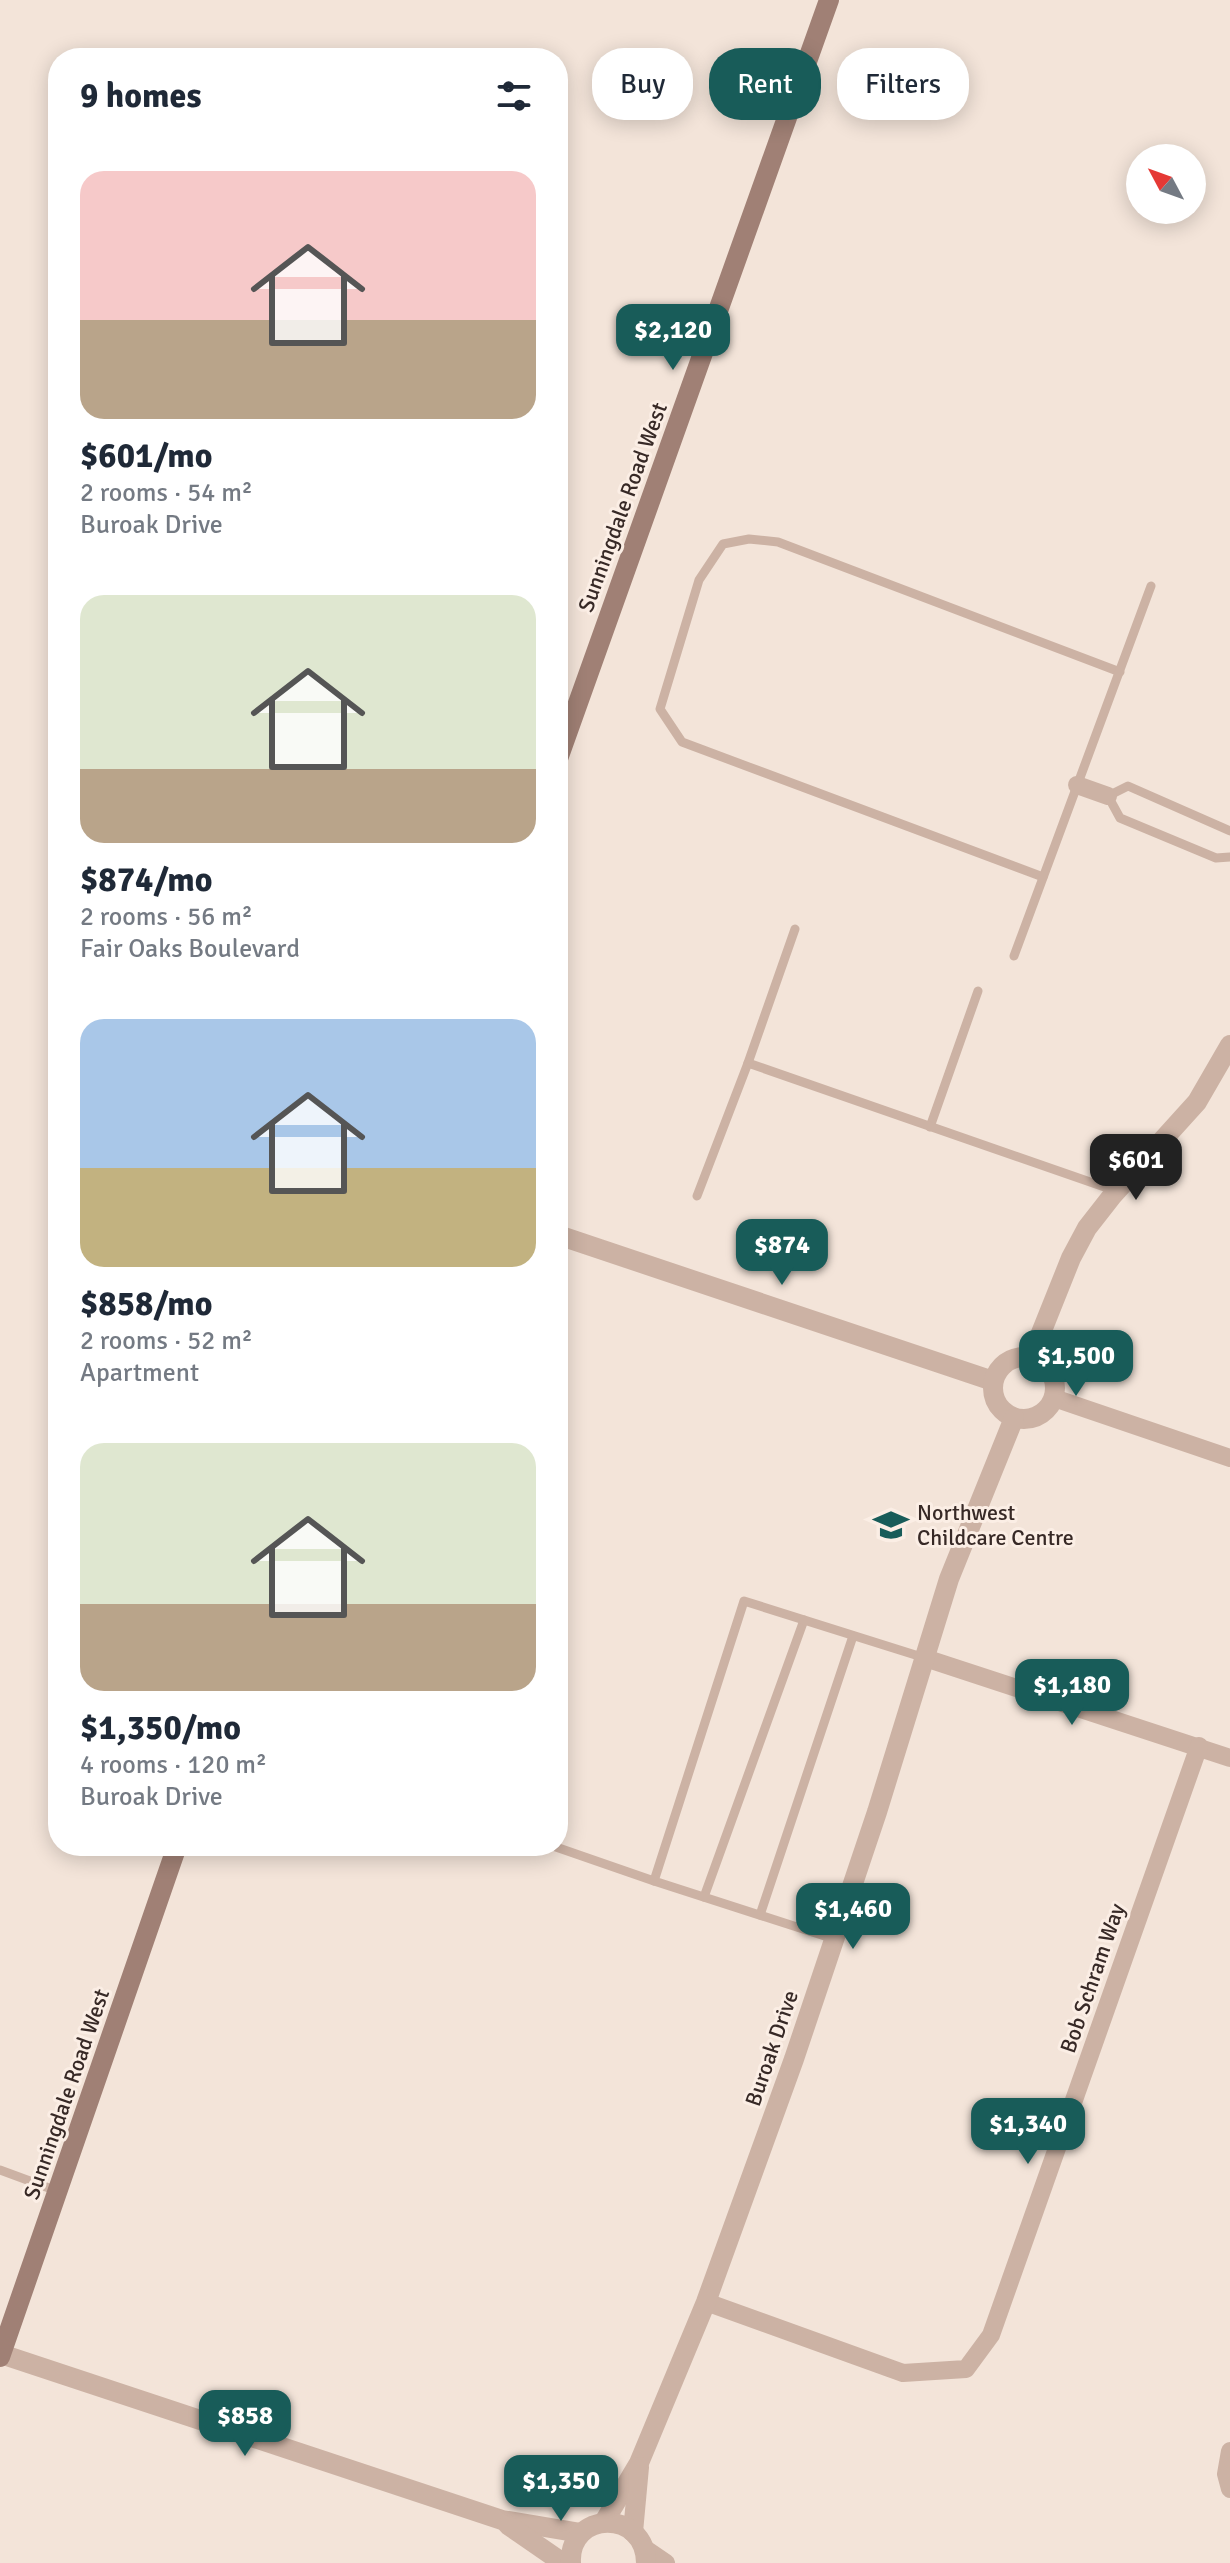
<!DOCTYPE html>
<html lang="en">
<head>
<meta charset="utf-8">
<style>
	:root { --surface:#fff; --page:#f2f2f3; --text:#1f2937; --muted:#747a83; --accent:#185c59 }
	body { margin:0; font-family:Signika,sans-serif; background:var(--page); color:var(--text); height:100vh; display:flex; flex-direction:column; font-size:30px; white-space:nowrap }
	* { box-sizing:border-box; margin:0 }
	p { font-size:26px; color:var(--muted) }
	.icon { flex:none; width:44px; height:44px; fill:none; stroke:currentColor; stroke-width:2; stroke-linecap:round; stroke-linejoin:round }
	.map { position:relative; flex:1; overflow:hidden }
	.sheet { position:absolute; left:48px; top:48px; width:520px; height:1808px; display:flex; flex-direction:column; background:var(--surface); border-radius:32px; box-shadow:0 4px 20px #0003 }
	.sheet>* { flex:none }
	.banner { position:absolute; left:592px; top:48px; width:518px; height:72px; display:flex; gap:16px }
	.needle { width:52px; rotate:311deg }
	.tools { position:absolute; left:1126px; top:144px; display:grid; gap:16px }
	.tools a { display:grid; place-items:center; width:80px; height:80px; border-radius:50%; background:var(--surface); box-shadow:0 4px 20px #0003; font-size:40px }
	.price { position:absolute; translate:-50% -68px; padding:0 18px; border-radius:16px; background:var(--accent); color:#fff; font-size:26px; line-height:52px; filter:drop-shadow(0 2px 4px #0008) }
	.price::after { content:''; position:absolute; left:50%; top:48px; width:24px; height:18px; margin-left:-12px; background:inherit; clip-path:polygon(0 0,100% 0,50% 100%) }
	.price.active { background:#222; color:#fff }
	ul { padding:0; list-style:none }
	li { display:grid; align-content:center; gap:16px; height:424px; padding:0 32px }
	li span { display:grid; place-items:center; height:248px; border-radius:24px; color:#555 }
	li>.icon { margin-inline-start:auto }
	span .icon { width:144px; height:144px; fill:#fffc; stroke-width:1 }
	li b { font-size:34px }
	h2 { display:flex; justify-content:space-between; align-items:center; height:96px; padding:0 32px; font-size:34px }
	.pill { padding:0 28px; border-radius:32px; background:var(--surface); box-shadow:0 4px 20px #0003; font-size:28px; line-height:72px }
	.pill.active { background:var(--accent); color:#fff }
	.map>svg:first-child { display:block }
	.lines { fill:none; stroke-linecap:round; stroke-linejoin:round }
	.service { stroke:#ccb2a4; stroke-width:9 }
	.minor { stroke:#ccb2a4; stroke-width:18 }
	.tertiary { stroke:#ccb2a4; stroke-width:20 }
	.secondary { stroke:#a08075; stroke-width:20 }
	.labels { text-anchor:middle; stroke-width:6; stroke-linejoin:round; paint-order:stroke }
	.street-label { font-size:22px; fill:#372926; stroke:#fbeee5 }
	.poi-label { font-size:22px; fill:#372926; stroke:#fbeee5; text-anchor:start }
</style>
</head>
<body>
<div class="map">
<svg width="1230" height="2563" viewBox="0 0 1230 2563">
	<rect width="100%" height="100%" fill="#f3e4d9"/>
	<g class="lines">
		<!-- service -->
		<g class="service">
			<path d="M1230,831L1128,786L1108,796L1120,818L1216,858L1230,857"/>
			<path d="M1043,877L682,742L660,709L699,580L723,544L749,539L778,542L1120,672"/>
			<path d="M1014,956L1151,586"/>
			<path d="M748,1063L795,929"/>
			<path d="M930,1127L978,991"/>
			<path d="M697,1196L748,1063L1116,1191"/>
			<path d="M553,1846L654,1881"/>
			<path d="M704,1897L804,1620"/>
			<path d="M760,1915L853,1636"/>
			<path d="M834,1939L654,1881L744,1601L925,1658"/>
			<path d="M0,2170L57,2191"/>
		</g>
		<!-- minor -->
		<g class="minor">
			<path d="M1077,785L1108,796"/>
			<path d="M1054,1398L1230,1458"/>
			<path d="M925,1658L1230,1758"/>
			<path d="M706,2302L903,2373L966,2369L991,2335L1199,1746"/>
			<path d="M1230,2451L1226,2474L1230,2489"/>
			<path d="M644,2548L666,2563"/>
		</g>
		<!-- tertiary -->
		<g class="tertiary">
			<path d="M558,1235L993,1381"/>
			<circle cx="1024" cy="1388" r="31"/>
			<path d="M1031,1358L1071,1258L1087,1228L1112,1196L1197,1102L1230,1045"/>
			<path d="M1,2354L502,2520L581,2533"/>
			<path d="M604,2522L639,2463L706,2302L794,2059L877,1812L949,1579L1014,1418"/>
			<path d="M508,2525L563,2563"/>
			<path d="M633,2532L639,2467"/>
			<path d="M571,2563C568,2510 646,2509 646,2563"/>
		</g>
		<!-- secondary -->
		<g class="secondary">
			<path d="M558,759L829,0"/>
			<path d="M0,2357L177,1846"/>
		</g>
	</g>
	<!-- icons -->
	<defs>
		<g id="school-bare" transform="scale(2.76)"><path d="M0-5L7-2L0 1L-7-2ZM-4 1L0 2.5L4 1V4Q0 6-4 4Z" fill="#185c59" stroke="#fbeee5" stroke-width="2.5" paint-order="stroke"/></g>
	</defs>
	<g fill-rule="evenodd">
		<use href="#school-bare" x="891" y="1525"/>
	</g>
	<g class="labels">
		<!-- street labels -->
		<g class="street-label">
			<text transform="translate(622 507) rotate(-70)" y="8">Sunningdale Road West</text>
			<text transform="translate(1092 1978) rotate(-71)" y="8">Bob Schram Way</text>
			<text transform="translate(771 2048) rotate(-71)" y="8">Buroak Drive</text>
			<text transform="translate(66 2094) rotate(-71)" y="8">Sunningdale Road West</text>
		</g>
		<!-- poi labels -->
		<g class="poi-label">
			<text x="917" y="1520">Northwest<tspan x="917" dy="25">Childcare Centre</tspan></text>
		</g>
	</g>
</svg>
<div class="tools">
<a><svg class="needle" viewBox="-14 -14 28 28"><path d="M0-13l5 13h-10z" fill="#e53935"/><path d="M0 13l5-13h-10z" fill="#747a83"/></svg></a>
</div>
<b class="price" style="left:673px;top:372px">$2,120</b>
<b class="price active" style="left:1136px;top:1202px">$601</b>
<b class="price" style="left:782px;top:1287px">$874</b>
<b class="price" style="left:1076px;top:1398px">$1,500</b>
<b class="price" style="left:1072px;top:1727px">$1,180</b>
<b class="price" style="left:853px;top:1951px">$1,460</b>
<b class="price" style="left:1028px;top:2166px">$1,340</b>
<b class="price" style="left:245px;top:2458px">$858</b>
<b class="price" style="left:561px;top:2523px">$1,350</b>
<div class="banner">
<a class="pill">Buy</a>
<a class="pill active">Rent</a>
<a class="pill">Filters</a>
</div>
<section class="sheet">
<h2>9 homes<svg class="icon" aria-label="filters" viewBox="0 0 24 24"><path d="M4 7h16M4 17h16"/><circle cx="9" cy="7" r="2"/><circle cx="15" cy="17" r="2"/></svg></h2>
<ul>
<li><span style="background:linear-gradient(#f6c9c9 60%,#b9a48a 0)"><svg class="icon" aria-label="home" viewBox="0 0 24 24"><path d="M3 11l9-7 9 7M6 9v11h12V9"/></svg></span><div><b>$601/mo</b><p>2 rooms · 54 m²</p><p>Buroak Drive</p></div></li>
<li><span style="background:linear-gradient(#dfe7d0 70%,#b9a48a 0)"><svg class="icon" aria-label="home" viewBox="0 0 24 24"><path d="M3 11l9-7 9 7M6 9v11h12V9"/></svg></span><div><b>$874/mo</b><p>2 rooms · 56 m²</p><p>Fair Oaks Boulevard</p></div></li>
<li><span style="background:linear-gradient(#a9c7e8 60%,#c2b280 0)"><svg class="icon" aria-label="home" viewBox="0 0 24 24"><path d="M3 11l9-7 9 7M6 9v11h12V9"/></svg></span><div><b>$858/mo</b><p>2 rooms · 52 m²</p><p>Apartment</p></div></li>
<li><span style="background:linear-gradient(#dfe7d0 65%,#b9a48a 0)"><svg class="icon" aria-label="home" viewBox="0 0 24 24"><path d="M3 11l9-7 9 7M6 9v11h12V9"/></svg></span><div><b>$1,350/mo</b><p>4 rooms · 120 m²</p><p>Buroak Drive</p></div></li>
</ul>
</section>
</div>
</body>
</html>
